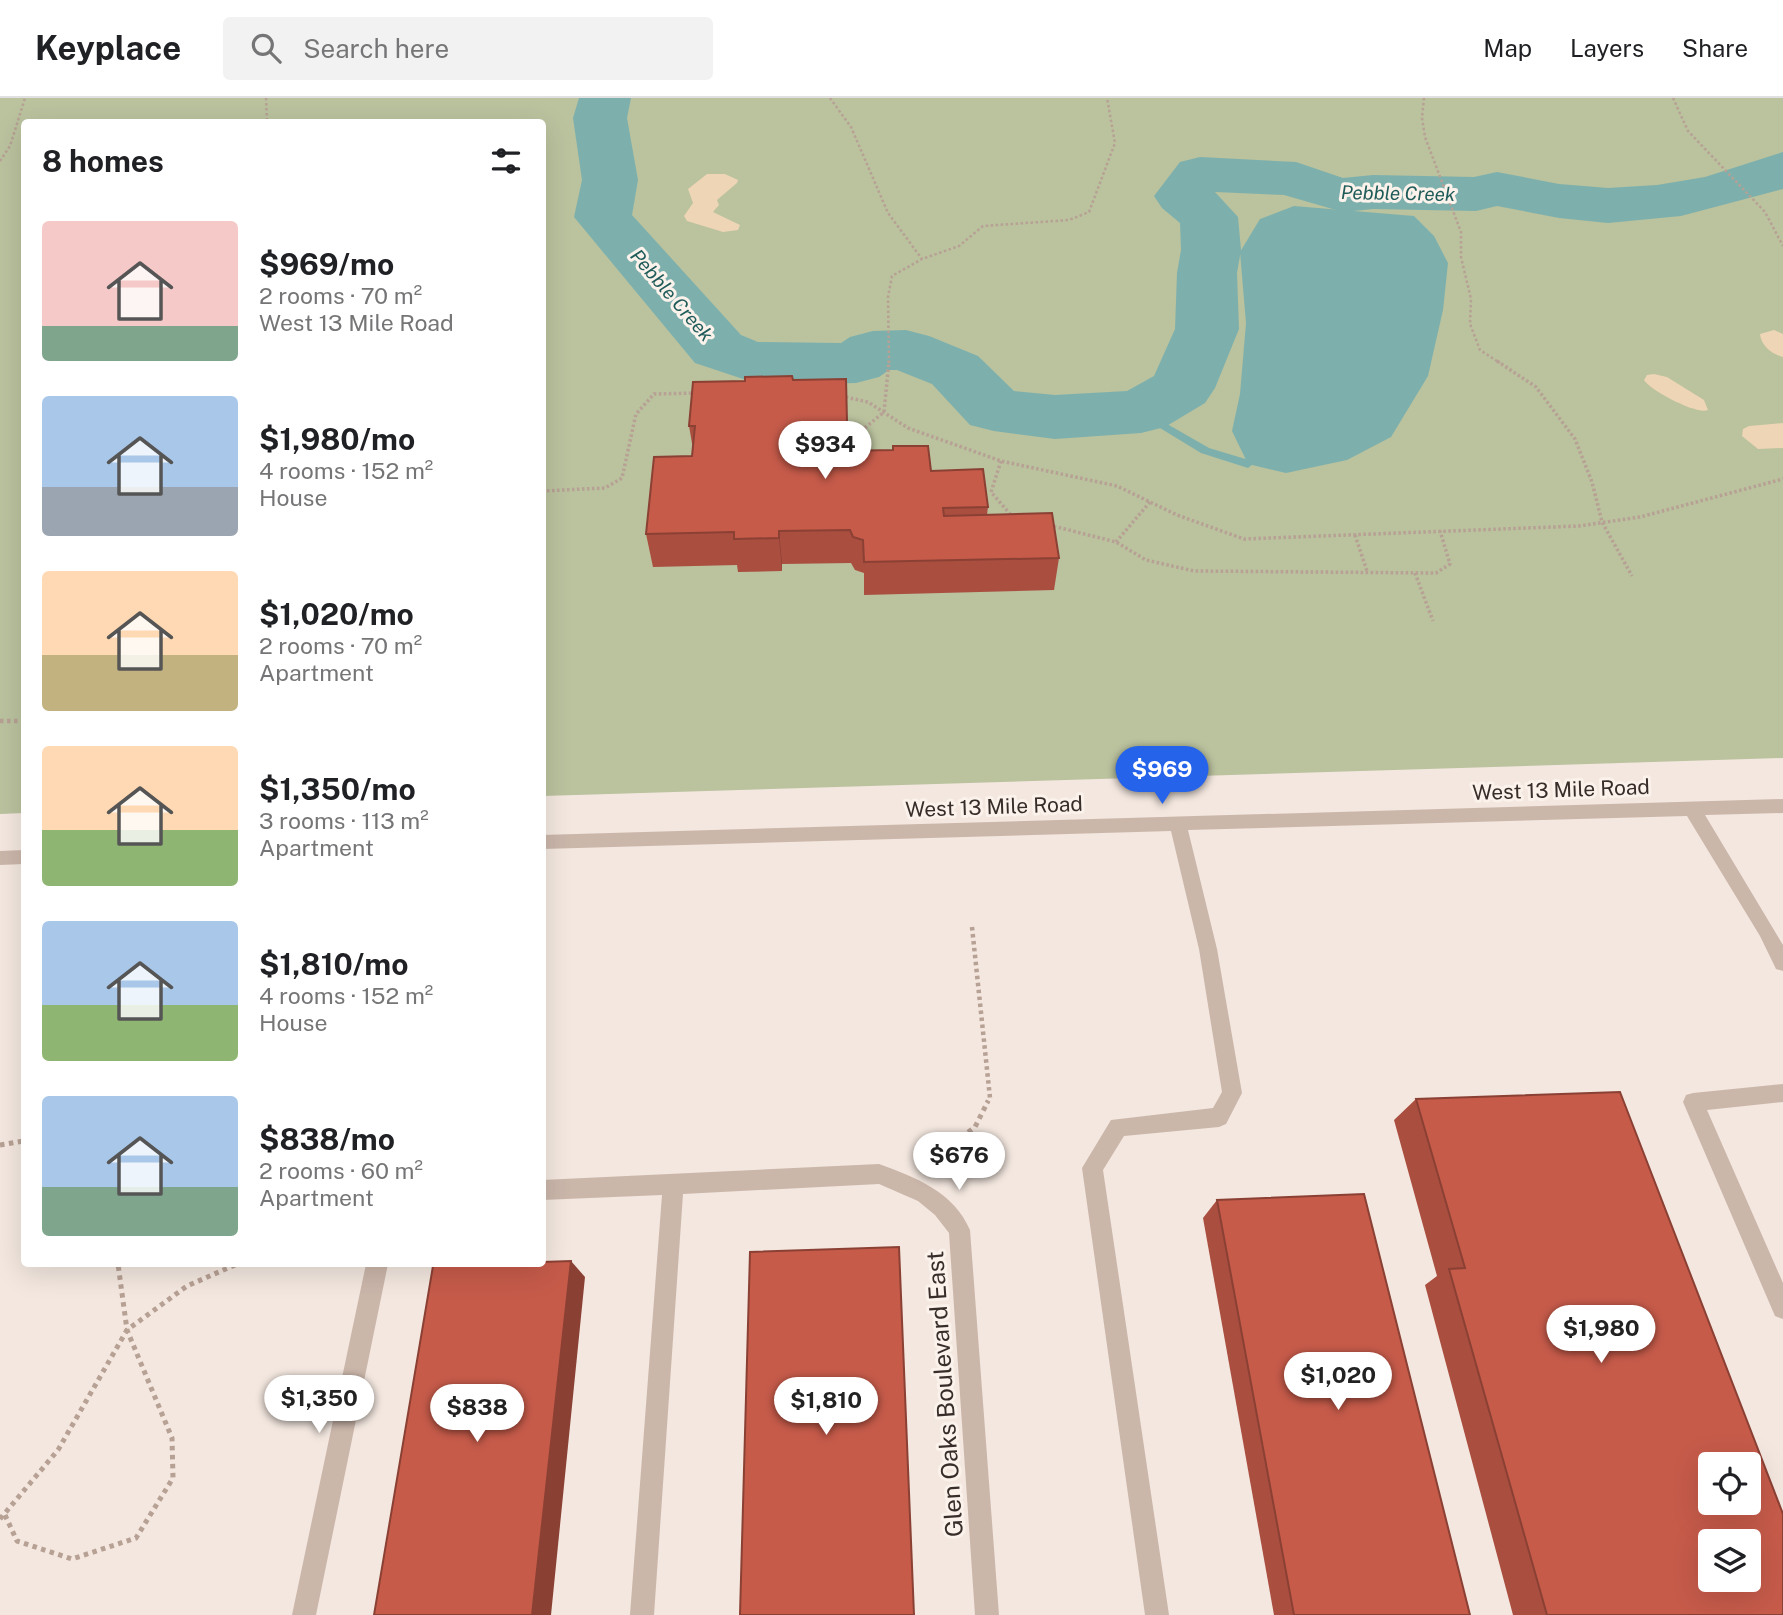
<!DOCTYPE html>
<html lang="en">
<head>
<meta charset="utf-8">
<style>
	:root { --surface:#fff; --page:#f2f2f2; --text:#202124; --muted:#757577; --line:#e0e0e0; --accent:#2563eb }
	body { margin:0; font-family:"Public Sans",sans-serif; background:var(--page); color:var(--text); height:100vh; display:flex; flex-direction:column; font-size:26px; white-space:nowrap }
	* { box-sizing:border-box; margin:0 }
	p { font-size:23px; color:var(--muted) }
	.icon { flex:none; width:38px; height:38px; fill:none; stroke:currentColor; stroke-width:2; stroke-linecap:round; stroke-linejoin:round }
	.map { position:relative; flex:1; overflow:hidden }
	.drawer { position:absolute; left:21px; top:21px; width:525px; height:1148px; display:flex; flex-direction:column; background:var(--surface); border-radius:7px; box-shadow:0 7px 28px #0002 }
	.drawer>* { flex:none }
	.buttons { position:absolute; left:1698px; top:1354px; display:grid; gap:14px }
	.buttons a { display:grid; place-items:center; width:63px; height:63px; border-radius:7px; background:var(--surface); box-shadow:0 7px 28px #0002; font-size:35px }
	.price { position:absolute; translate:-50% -60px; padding:0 16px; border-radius:24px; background:#fff; color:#222; font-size:23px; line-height:46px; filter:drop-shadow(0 2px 4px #0008) }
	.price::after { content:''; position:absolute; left:50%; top:42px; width:21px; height:16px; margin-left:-10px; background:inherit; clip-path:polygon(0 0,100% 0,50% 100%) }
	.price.active { background:var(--accent); color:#fff }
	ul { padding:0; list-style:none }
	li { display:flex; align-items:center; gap:21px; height:175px; padding:0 21px }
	li span { display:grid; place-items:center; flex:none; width:196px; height:140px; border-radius:7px; color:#555 }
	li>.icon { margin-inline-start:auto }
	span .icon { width:84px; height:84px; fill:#fffc; stroke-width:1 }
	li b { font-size:30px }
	h2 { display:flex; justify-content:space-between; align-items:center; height:84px; padding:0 21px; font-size:30px }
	header { display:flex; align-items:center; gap:42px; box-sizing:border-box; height:98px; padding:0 35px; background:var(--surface); border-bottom:2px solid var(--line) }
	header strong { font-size:33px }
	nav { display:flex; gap:38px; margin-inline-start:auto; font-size:24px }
	.search { width:490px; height:63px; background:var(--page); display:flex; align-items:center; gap:18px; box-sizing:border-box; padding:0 24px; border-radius:7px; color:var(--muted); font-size:26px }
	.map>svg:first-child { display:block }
	.green { fill:#bac29e }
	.sand { fill:#eed5b6 }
	.water { fill:#7db0ad }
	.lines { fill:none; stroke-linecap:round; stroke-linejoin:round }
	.stream { fill:#7db0ad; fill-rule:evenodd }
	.river { fill:#7db0ad; fill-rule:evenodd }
	.path-far3 { stroke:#b7a094; stroke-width:2.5; stroke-dasharray:2.5 2.5; stroke-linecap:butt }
	.path-far2 { stroke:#b7a094; stroke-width:3.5; stroke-dasharray:2.5 2.5; stroke-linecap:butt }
	.path-far1 { stroke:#b7a094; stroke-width:4.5; stroke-dasharray:3.5 3.5; stroke-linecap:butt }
	.path { stroke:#b7a094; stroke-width:5; stroke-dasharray:4.5 4.5; stroke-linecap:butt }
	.minor { fill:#cbb6aa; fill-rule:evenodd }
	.wall { fill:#aa4e40 }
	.shaded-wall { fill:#8b4034 }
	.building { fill:#c65b4a; stroke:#8b4034; stroke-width:2; fill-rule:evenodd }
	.labels { text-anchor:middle; stroke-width:6; stroke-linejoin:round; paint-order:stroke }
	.far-water-label { font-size:19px; font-style:italic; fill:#1f5b59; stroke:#faf2eb }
	.street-label { font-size:21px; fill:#392d2a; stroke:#faf2eb }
	.near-street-label { font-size:24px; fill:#392d2a; stroke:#faf2eb }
</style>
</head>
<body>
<header>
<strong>Keyplace</strong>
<div class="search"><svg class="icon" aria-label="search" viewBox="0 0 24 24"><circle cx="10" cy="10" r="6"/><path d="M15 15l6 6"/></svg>Search here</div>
<nav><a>Map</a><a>Layers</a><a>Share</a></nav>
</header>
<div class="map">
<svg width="1783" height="1517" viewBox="0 0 1783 1517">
	<rect width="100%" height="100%" fill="#f3e7df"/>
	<!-- green -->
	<path class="green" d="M0,0H1783V660L543,698L542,24H24V715L0,716Z"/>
	<!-- sand -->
	<g class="sand">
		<path d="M707,76H725L738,82L737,85L717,102L719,107L713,114L740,127L738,132L723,134L687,123L684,118L693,105L688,91Z"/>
		<path d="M1774,232L1783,236V259C1772,256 1761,248 1760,236Z"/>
		<path d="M1654,276L1667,279L1704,302L1708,312C1696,317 1650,292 1644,282L1647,277Z"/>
		<path d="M1783,325V350L1758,351L1742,338L1743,331L1749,328Z"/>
	</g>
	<!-- water -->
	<path class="water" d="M1294,108L1414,118L1434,138L1448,165L1443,212L1428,278L1391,339L1347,362L1286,375L1248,366L1232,333L1240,296L1246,225L1240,154L1260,121Z"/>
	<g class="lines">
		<!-- stream -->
		<path class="stream" d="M1141,311L1209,350L1252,363L1253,366L1248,370L1201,355L1137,316V312Z"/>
		<!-- river -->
		<path class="river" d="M579,0H631L627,20L638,82L632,117L741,237L758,244L841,245L850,239L873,233L906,232L929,238L978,258L1014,293L1055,297L1127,293L1154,278L1175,231L1177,175L1181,152L1180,125L1162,110L1154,98L1180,64L1200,59L1296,64L1343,80L1373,77L1474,79L1497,74L1559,86L1608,90L1657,87L1705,79L1783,54V91L1681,118L1608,125L1559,120L1497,108L1476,113L1373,111L1343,114L1284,97L1215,94L1238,119L1241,152L1237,175L1239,231L1215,290L1205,305L1165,329L1141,335L1055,341L994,333L970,327L932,286L897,272H889L879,279L856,285L811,286L749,283L695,265L574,119L582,82L573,20Z"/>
		<!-- path-far3 -->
		<g class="path-far3">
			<path d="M266,0L267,24"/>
			<path d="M830,0L851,29L888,115L922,161"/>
			<path d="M1424,0L1422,20L1425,39L1461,134V159L1471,201L1470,226L1480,252L1500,265"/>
			<path d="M1673,0L1688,33L1765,114L1783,148"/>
			<path d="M0,63L10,48L25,0"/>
			<path d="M889,265L888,199L892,178L922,161L959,148L983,128L1069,122L1089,114L1115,45L1107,0"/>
		</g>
		<!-- path-far2 -->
		<g class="path-far2">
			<path d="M1497,263L1536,289L1575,341L1592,384L1602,424L1632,478"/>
			<path d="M841,298L868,304L908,330L1001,363L1117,388L1177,417L1244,441L1579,428L1640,419L1783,381"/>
			<path d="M861,333L884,314L889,263"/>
			<path d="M1001,363L991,394L1010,416L1017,418"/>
			<path d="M542,393L605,390L622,380L636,316L654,296L696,295"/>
			<path d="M1049,427L1116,444L1146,462L1194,473L1436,475L1450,466L1440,433"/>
			<path d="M1355,437L1367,473"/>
			<path d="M1116,444L1150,404"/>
			<path d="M1415,475L1433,523"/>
		</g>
		<!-- path-far1 -->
		<g class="path-far1">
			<path d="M0,623H24"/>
			<path d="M972,829L990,1000L987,1005"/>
		</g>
		<!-- path -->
		<g class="path">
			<path d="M0,1047L24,1043"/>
			<path d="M932,1061L975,1029L988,1003"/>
			<path d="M5,1417L17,1443L72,1461L136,1440L173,1380L172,1340L127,1232L118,1166"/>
			<path d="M0,1421L58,1352L127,1232L187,1188L237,1166"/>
		</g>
		<!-- minor -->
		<g class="minor">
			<path d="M1783,701V715L1705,717L1783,847V873L1776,871L1760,838L1687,718L1188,732L1217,851L1242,995L1226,1026L1219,1029L1124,1038L1103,1072L1169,1517H1145L1082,1070L1111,1022L1213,1010L1222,994L1199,851L1171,733L542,751V737Z"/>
			<path d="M24,752V766L0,767V753Z"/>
			<path d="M1783,986V1004L1707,1012L1783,1185V1221L1775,1218L1683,1004L1686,997L1693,995Z"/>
			<path d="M879,1066C915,1079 954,1094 970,1132L999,1517H975L949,1135L935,1117L918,1103L879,1086L683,1096L654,1517H630L662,1097L542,1102V1082Z"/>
			<path d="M366,1166H388L316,1517H292Z"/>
		</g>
	</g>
	<!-- wall -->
	<g class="wall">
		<path d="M846,281L848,353L931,373L988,409L987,417L1059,460L1054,492L864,497V475L855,472L851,465L782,466V473L738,474L737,467L653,469L646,436L692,358L693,351L689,328L745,283Z"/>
		<path d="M1416,1001L1783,1517H1513L1425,1187L1437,1178L1394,1022Z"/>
		<path d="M1217,1102L1470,1517H1274L1203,1120Z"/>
	</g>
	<!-- shaded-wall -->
	<g class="shaded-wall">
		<path d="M779,433L782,466V473L779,440Z"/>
		<path d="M571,1163L585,1179L551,1517H532Z"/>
	</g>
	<!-- building -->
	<g class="building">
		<path d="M792,278L793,282L846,281L847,324H840V353L893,352V348H928L931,373L983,371L988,409L943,410L944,418L1052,415L1059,460L864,464L863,442L853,439L850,432L779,433V440L734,441V434L646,436L654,359L692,358L695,328H689L693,284L745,283V279Z"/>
		<path d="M1620,994L1783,1416V1517H1547L1449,1171L1465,1170L1416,1001ZM1710,1367H1748V1405H1710ZM1710,1444H1748V1482H1710Z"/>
		<path d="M1364,1096L1470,1517H1294L1217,1102Z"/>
		<path d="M899,1149L914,1517H740L750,1154Z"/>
		<path d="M571,1163L532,1517H374L433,1168L508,1166H542V1164Z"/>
	</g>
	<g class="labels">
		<!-- far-water labels -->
		<g class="far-water-label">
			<text transform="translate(1398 95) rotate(1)" y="7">Pebble Creek</text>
			<text transform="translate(672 197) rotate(49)" y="7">Pebble Creek</text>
		</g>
		<!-- street labels -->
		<g class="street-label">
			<text transform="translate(1561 692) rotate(-2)" y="7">West 13 Mile Road</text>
			<text transform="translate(994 709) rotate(-2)" y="7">West 13 Mile Road</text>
		</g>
		<!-- near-street labels -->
		<g class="near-street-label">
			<text transform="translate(945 1296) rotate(-94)" y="8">Glen Oaks Boulevard East</text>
		</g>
	</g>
</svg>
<div class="buttons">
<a><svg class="icon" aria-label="locate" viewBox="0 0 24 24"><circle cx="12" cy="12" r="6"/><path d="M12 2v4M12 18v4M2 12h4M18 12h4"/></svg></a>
<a><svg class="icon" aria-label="layers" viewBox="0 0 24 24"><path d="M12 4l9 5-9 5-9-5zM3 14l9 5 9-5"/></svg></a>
</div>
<b class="price" style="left:825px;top:383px">$934</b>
<b class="price active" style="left:1162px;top:708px">$969</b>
<b class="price" style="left:959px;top:1094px">$676</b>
<b class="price" style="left:1601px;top:1267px">$1,980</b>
<b class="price" style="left:1338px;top:1314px">$1,020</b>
<b class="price" style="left:319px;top:1337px">$1,350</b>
<b class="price" style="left:826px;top:1339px">$1,810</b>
<b class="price" style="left:477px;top:1346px">$838</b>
<section class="drawer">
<h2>8 homes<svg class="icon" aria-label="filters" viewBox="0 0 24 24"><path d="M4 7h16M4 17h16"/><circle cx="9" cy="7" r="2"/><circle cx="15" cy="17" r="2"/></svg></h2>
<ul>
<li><span style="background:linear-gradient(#f6c9c9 75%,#7fa58c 0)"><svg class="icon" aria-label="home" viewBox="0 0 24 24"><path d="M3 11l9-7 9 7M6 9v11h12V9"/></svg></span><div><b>$969/mo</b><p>2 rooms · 70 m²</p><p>West 13 Mile Road</p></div></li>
<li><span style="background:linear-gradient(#a9c7e8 65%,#9aa5b1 0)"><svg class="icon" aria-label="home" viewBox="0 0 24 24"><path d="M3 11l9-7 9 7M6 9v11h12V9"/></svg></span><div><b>$1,980/mo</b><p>4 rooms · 152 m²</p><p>House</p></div></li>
<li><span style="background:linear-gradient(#ffd9b3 60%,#c2b280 0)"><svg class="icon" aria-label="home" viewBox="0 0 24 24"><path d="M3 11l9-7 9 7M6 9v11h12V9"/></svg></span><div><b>$1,020/mo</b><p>2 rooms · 70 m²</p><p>Apartment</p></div></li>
<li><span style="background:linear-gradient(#ffd9b3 60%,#8fb573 0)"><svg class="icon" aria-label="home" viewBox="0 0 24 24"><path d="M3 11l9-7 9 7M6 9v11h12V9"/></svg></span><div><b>$1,350/mo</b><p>3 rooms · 113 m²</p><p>Apartment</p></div></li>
<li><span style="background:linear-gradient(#a9c7e8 60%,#8fb573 0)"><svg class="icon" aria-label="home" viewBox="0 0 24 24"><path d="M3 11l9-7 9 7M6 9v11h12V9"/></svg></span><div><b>$1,810/mo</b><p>4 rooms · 152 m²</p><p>House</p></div></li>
<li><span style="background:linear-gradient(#a9c7e8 65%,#7fa58c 0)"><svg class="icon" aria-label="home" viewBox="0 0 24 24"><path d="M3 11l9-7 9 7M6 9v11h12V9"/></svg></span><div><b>$838/mo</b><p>2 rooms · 60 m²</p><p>Apartment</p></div></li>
</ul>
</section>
</div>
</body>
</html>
